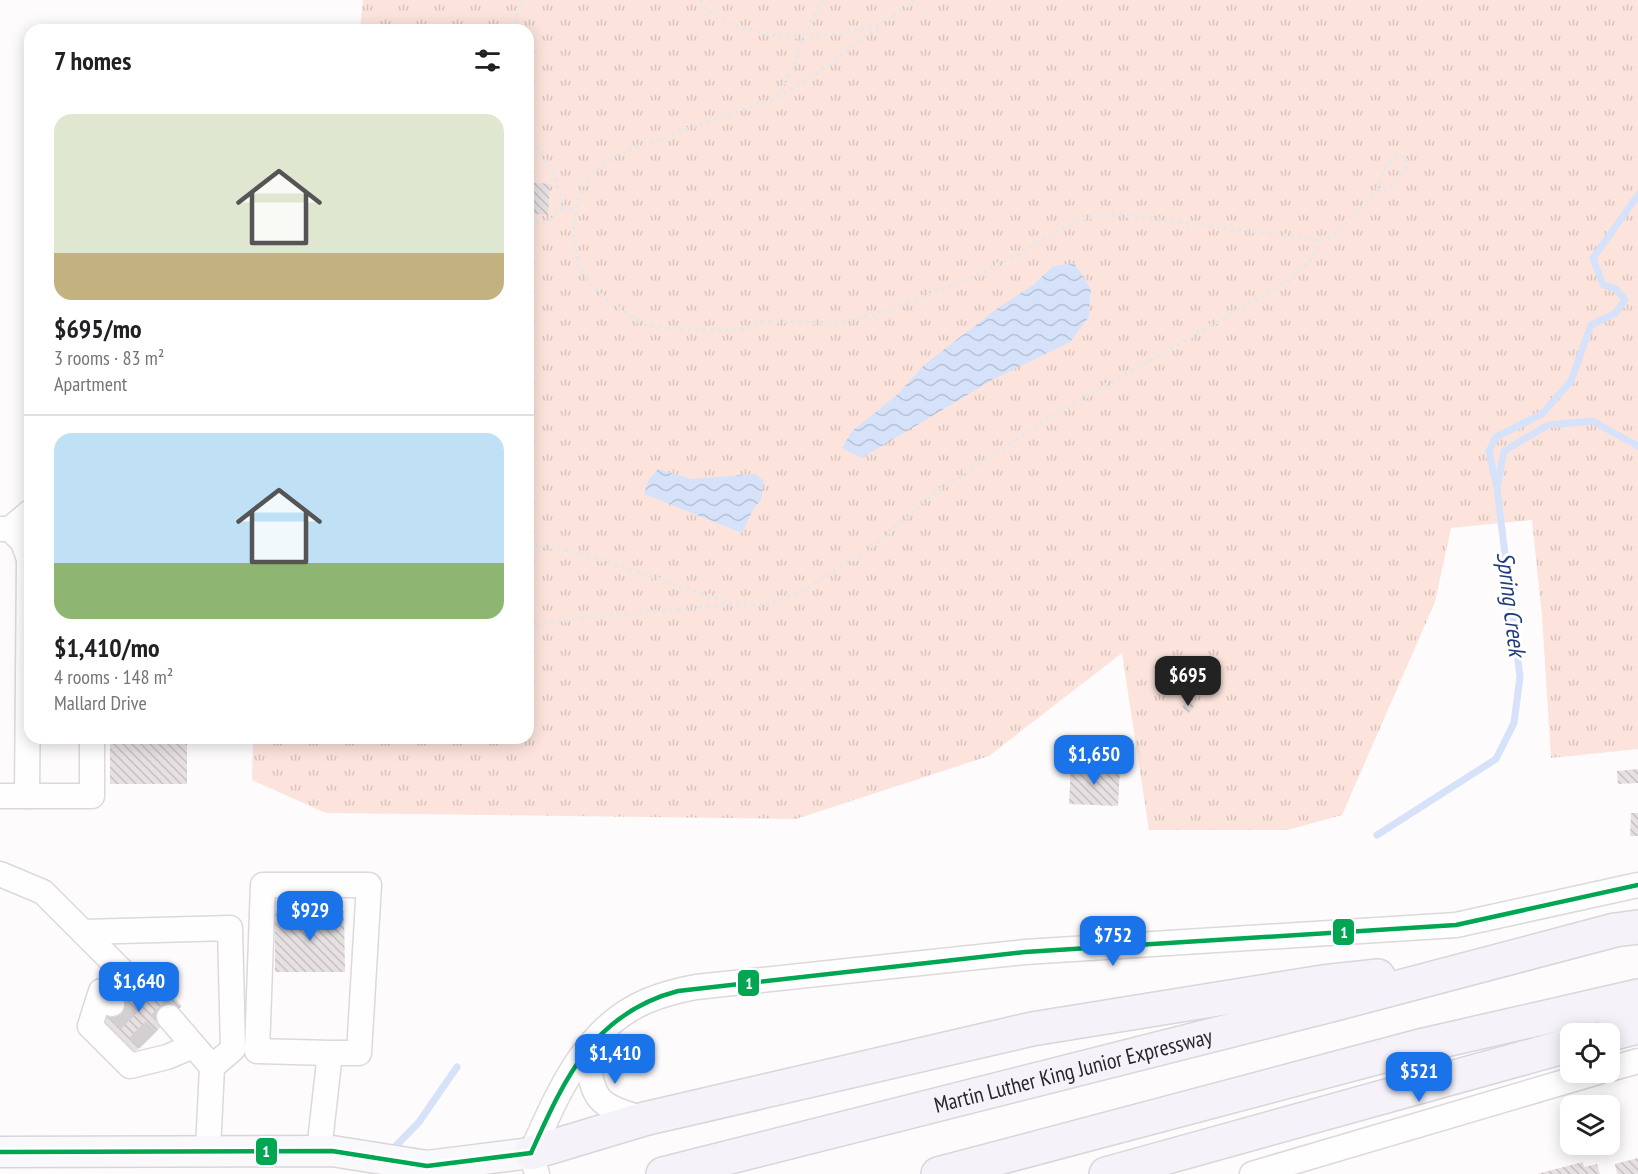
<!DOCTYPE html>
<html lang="en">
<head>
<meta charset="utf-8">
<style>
	:root { --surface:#fff; --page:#f6f6f6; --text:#202124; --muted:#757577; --line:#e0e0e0; --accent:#1a73e8 }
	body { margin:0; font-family:"PT Sans Narrow",sans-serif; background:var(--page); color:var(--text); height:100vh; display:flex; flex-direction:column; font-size:22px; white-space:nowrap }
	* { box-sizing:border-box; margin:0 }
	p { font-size:20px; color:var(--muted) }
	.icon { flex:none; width:33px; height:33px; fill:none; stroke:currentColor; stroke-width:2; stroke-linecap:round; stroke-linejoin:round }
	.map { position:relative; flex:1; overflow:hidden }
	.drawer { position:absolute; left:24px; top:24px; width:510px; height:720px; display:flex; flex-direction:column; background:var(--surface); border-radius:18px; box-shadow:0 3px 15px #0003 }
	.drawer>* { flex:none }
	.controls { position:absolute; left:1560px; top:1023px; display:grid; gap:12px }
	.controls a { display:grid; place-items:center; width:60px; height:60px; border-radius:12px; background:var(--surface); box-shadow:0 3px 15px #0003; font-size:30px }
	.price { position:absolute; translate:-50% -51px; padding:0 14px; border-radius:12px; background:var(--accent); color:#fff; font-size:20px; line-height:39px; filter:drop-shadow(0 2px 3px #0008) }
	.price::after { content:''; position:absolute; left:50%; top:36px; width:18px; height:14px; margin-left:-9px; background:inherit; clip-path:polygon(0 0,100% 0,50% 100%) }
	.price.current { background:#222; color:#fff }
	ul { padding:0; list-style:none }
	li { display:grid; align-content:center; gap:12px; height:318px; padding:0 30px }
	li+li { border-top:2px solid var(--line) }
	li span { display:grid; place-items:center; height:186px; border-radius:18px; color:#555 }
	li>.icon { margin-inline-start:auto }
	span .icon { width:108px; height:108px; fill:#fffc; stroke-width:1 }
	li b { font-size:26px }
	h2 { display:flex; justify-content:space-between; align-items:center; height:72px; padding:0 30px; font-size:26px }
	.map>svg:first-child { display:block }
	.grass { fill:url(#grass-tufts) }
	.water { fill:url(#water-waves) }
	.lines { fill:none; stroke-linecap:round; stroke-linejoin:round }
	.stream { stroke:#d6e2f9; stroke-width:7 }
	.building { fill:url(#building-back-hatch) }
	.minor-tunnel { stroke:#d3d0d2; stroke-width:24; stroke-dasharray:24 12; stroke-linecap:butt }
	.minor-casing { stroke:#ddd8db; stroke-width:27 }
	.major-casing { stroke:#d8d6d8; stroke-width:33 }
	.highway-casing { stroke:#d8d6d8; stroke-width:36 }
	.path { stroke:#e8e7e8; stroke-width:4; stroke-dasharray:3 4.5; stroke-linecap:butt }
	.minor { stroke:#fffeff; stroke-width:24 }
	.major { stroke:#f9f8fb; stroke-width:30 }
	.highway { stroke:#f5f3f9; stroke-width:33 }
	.bus-1-casing { stroke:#fff; stroke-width:9 }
	.bus-1 { stroke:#00a651; stroke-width:4.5 }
	.labels { text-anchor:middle; stroke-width:6; stroke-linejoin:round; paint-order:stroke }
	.street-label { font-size:22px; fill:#2d252b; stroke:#fff }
	.water-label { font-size:24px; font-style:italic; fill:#203c7a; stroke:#fff }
	.line-badge { stroke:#fff; stroke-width:2 }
	.badge-label { font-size:16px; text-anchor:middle; font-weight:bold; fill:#fff }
</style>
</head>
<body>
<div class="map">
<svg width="1638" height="1174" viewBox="0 0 1638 1174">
	<defs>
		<pattern id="grass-tufts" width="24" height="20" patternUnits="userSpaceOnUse" patternTransform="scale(1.5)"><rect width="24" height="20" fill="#fce4dc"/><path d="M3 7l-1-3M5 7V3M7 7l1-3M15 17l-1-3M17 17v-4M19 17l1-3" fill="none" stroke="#d8c3bd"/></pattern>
		<pattern id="water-waves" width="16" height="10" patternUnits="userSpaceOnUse" patternTransform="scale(1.5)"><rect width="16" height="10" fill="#d6e2f9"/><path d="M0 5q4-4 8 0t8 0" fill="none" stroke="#b8c2d6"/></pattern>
		<pattern id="building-back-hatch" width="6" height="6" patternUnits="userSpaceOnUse" patternTransform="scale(1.5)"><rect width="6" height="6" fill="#e7e0e2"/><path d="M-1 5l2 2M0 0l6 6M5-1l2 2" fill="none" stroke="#c6c0c2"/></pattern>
	</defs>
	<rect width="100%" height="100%" fill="#fdfbfc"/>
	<!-- grass -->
	<path class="grass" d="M363,0H1638V749L1551,758L1542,616L1532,520L1451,528L1435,602L1342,815L1287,830H1149L1122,653L989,756L796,819L326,813L252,780L253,738H528V30H360Z"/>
	<!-- water -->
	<g class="water">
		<path d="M1074,263L1091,289L1089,317L1070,342L994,379L862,458L842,448L852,431L898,394L924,365L995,310L1033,285L1053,266Z"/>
		<path d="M658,469L692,479L755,474L764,481L761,501L755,506L742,533L644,494L648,481Z"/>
	</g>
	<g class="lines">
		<!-- stream -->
		<g class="stream">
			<path d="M1496,484L1489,451L1496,437L1542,414L1571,381L1591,325L1616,313L1625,300L1616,289L1603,285L1593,258L1638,195"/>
			<path d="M1377,835L1496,759L1514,723L1520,677L1497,489L1504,451L1548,425L1592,421L1638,446"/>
			<path d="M390,1152L419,1122L457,1067"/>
		</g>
	</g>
	<!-- building -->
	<g class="building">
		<path d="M528,182L550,184L548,215L528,213Z"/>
		<path d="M1187,701L1194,706L1189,713L1182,707Z"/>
		<rect x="110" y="738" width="77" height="46"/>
		<path d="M1071,765L1120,767L1118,806L1069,804Z"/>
		<path d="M1638,769V783L1618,784L1617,771Z"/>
		<path d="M1631,813H1638V836H1630Z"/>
		<path d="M275,911H344L345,972H275Z"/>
		<path d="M147,970L182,1006L131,1056L96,1021Z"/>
		<path d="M1638,1158V1174H1617L1615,1164Z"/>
		<path d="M1583,1162L1584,1167L1597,1164L1600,1174H1537Z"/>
	</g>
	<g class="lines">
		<!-- minor-tunnel -->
		<g class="minor-tunnel">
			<path d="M133,982L169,1017"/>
			<path d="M112,1004L148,1040"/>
		</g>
		<!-- minor casing -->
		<g class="minor-casing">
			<g id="minor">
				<path d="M0,529H10L30,512"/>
				<path d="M10,529L23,542L30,562"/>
				<path d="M0,796H92V738"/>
				<path d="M27,796L29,562"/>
				<path d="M0,874L43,892L133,982"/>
				<path d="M83,932L230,928L233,1049L212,1067"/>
				<path d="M112,1004L101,991L90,1026L130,1066L167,1057L193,1046"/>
				<path d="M169,1017L212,1067L208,1150"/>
				<path d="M586,1051C594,1102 595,1104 644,1119"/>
				<path d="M1610,1069L1638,1061"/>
				<path d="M319,1151L330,1053H359L369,885H263L257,1051L330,1053"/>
				<path d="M537,1174L531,1153C557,1096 584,1027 647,1001C663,994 680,990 696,987L1025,952L1456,925L1638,885"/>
				<path d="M1252,1174L1598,1072"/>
			</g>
		</g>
		<!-- major casing -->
		<g class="major-casing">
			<path id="major" d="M0,1152L332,1151L427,1166L531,1153"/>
		</g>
		<!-- highway casing -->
		<g class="highway-casing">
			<g id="highway">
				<path d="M1610,1034L1638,1027"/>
				<path d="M531,1153L644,1119L1032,1029L1323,982L1378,976"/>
				<path id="s1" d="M663,1174L1335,1004L1615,930L1638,927"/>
				<path d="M938,1174L1424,1045L1638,996"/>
				<path d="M1106,1174L1570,1045"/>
			</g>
		</g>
		<!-- path -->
		<g class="path">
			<path d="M700,0C707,13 715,16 728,22C776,44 832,38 881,24"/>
			<path d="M914,0L811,78L776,98L620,153L591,174L578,197L573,232L580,269L603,297L645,325L680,330H747L761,322L800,321L833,325L884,312L980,274L1083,218L1116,214L1320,240L1337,234L1376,193L1395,183L1406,167V157L1397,155L1388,163L1376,193"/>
			<path d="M516,30L517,13L523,0"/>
			<path d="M776,97L795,64L803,36L824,0"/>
			<path d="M528,134L553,172L563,207L547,222H528"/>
			<path d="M563,207L576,210"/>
			<path d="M528,543L577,552L734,604L767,605L803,590L866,552L933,494L1059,412L1292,279L1314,257L1320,240"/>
			<path d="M528,626L590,617L730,605"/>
		</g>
		<!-- minor -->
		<use href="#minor" class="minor"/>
		<!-- major -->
		<use href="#major" class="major"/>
		<!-- highway -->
		<use href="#highway" class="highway"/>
		<!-- bus-1 casing -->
		<g class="bus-1-casing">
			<g id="bus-1">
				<path d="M0,1152L332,1151L427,1166L531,1153"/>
				<path d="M531,1153C564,1080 593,1013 678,991L1025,952L1456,925L1638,885"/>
			</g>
		</g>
		<!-- bus-1 -->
		<use href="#bus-1" class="bus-1"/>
	</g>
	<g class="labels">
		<!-- street labels -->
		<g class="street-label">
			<text dy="8" stroke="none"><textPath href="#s1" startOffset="423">Martin Luther King Junior Expressway</textPath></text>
		</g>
		<!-- water labels -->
		<g class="water-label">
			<text transform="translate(1511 604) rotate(83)" y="8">Spring Creek</text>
		</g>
	</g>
	<g class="line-badge">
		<rect x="1332" y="918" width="23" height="28" rx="6" fill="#00a651"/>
		<rect x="737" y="969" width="23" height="28" rx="6" fill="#00a651"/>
		<rect x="255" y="1137" width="23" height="29" rx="6" fill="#00a651"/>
	</g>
	<g class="badge-label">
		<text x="1344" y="938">1</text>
		<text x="749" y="989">1</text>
		<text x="266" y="1157">1</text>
	</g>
</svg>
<div class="controls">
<a><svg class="icon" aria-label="locate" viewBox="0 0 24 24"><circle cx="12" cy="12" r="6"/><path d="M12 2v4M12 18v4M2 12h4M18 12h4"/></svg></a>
<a><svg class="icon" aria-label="layers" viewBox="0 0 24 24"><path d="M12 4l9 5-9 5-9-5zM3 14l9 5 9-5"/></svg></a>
</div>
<b class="price current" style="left:1188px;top:707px">$695</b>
<b class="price" style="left:1094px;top:786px">$1,650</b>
<b class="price" style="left:310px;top:942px">$929</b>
<b class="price" style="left:1113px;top:967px">$752</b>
<b class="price" style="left:139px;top:1013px">$1,640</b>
<b class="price" style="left:615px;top:1085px">$1,410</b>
<b class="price" style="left:1419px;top:1103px">$521</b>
<section class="drawer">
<h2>7 homes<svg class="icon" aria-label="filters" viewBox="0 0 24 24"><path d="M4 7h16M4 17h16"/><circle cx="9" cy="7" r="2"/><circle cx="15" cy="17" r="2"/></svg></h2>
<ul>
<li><span style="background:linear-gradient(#dfe7d0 75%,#c2b280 0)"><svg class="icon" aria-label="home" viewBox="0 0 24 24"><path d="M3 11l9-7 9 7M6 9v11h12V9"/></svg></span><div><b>$695/mo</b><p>3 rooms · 83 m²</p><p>Apartment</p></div></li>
<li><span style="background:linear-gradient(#bfe0f5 70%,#8fb573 0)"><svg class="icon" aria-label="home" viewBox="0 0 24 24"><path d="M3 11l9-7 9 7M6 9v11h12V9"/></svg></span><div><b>$1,410/mo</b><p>4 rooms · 148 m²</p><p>Mallard Drive</p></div></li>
</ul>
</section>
</div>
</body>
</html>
